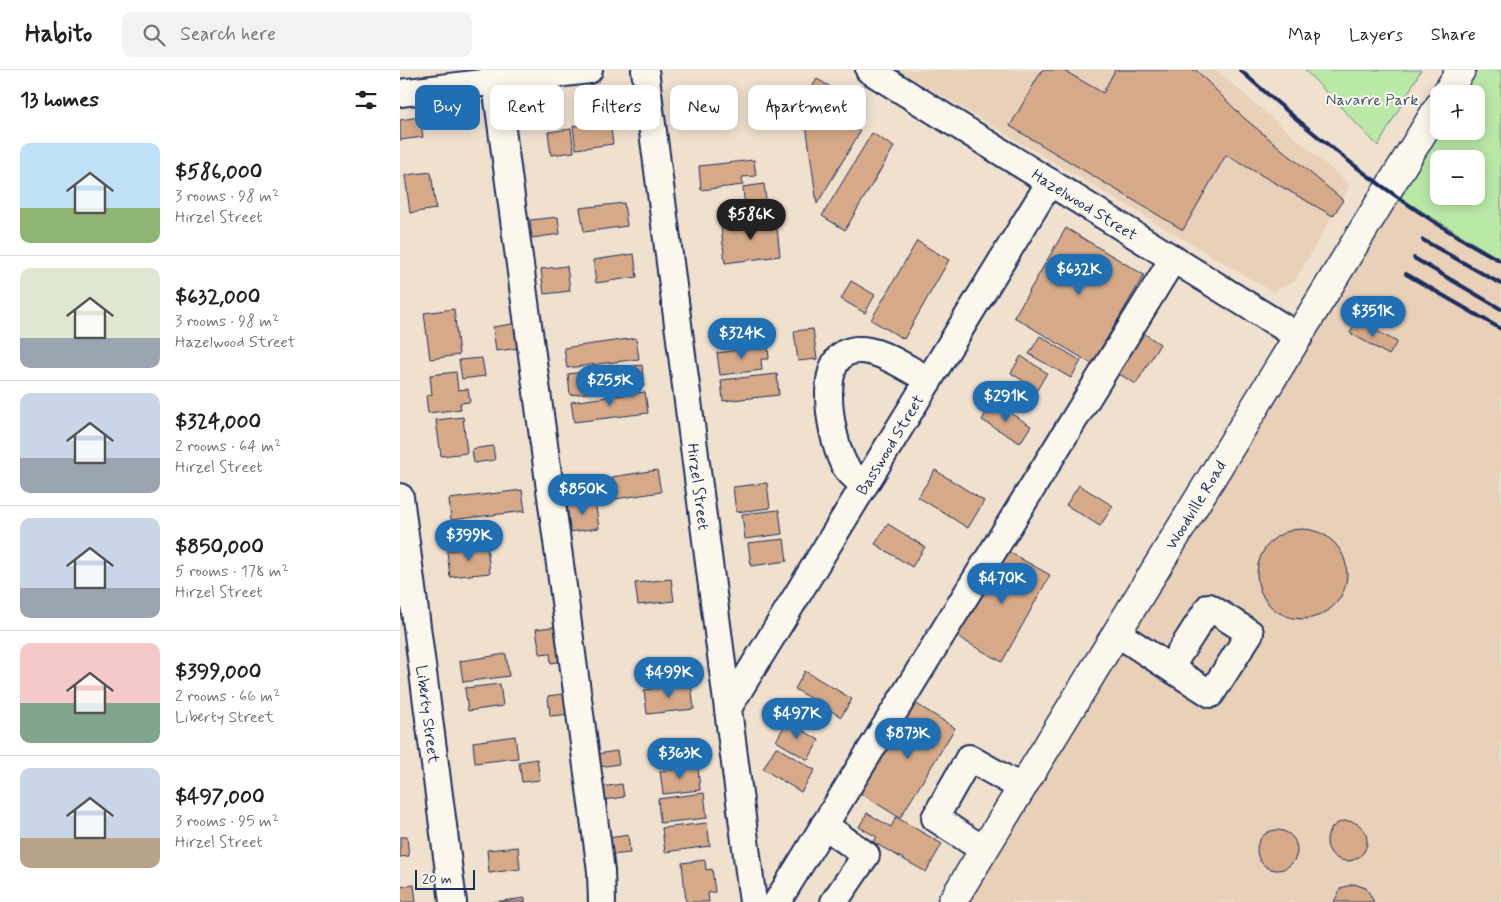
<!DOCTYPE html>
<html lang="en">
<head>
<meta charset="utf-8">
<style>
	:root { --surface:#fff; --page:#f2f2f2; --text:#202124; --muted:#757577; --line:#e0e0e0; --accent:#1f6fb2 }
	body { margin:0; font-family:Mynerve,sans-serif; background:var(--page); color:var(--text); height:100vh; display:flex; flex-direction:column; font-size:19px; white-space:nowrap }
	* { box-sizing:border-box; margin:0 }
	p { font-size:16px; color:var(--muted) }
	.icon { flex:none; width:28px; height:28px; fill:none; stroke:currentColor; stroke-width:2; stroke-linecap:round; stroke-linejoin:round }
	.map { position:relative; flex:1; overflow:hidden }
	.panel { display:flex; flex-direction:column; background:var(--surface); width:400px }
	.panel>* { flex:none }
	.hud { position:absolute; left:15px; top:15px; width:475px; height:45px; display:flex; gap:10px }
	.controls { position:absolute; left:1030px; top:15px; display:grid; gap:10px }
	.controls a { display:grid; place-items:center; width:55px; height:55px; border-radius:10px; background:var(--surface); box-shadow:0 2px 12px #0003; font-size:25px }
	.scale { position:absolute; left:15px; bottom:12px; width:60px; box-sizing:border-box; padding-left:5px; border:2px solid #1b2f5e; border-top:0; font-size:14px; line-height:18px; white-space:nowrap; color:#1b2f5e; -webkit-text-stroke:4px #fbf7ec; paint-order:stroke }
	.price { position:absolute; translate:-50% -42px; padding:0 11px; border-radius:18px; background:var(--accent); color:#fff; font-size:16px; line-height:32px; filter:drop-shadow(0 1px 2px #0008) }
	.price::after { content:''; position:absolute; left:50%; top:30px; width:15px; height:11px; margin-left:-8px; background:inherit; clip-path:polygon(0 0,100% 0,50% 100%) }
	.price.selected { background:#222; color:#fff }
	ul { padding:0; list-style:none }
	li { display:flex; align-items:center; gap:15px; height:125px; padding:0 20px }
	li+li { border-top:1px solid var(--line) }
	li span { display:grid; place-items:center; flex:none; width:140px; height:100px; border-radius:10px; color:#555 }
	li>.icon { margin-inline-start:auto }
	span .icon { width:60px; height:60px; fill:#fffc; stroke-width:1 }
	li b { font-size:21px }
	h2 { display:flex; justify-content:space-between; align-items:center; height:60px; padding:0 20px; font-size:21px }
	.pill { padding:0 18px; border-radius:10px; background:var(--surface); box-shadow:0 2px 12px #0003; font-size:18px; line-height:45px }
	.pill.selected { background:var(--accent); color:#fff }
	header { display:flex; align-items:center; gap:30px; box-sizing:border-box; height:70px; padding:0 25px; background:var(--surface); border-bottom:1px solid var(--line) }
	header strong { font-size:24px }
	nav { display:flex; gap:28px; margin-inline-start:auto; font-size:18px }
	.search { width:350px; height:45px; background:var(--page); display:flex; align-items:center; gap:12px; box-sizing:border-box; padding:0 18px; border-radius:10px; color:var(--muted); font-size:19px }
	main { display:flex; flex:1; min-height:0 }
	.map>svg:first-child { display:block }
	.built { fill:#e8d0b9 }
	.green { fill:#bae8a6; stroke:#6a8c82; fill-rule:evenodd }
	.building { fill:#d6a988; stroke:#1b2f5e }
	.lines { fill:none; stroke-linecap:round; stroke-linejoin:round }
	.minor-casing { stroke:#1b2f5e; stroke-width:30 }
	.major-casing { stroke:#1b2f5e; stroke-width:31 }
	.minor { stroke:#fbf7ec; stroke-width:26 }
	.major { stroke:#fbf7ec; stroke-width:28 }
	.rail { stroke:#1b2f5e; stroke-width:4 }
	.labels { text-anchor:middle; stroke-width:4; stroke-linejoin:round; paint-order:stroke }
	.park-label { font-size:16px; fill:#3b546c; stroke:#fbf7ec }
	.street-label { font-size:16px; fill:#1b2f5e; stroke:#fbf7ec }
</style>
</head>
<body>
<header>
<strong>Habito</strong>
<div class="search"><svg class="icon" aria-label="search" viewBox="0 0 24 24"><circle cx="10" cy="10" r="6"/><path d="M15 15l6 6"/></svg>Search here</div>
<nav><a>Map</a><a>Layers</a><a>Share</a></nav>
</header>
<main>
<section class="panel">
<h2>13 homes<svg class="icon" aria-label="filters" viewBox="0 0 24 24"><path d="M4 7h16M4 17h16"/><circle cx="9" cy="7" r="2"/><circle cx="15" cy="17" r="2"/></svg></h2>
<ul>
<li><span style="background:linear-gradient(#bfe0f5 65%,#8fb573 0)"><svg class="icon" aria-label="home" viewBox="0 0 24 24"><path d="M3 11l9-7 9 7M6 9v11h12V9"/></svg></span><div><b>$586,000</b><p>3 rooms · 98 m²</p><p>Hirzel Street</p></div></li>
<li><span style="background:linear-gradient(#dfe7d0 70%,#9aa5b1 0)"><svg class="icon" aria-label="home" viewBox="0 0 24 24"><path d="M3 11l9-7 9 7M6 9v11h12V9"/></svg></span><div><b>$632,000</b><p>3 rooms · 98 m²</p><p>Hazelwood Street</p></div></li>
<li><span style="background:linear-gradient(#c9d6e8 65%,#9aa5b1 0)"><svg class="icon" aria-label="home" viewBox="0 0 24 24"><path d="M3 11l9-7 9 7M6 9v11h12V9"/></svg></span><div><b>$324,000</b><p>2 rooms · 64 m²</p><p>Hirzel Street</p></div></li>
<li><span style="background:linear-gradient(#c9d6e8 70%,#9aa5b1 0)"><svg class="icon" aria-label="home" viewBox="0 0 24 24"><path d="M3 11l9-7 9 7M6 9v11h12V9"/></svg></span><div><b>$850,000</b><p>5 rooms · 178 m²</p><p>Hirzel Street</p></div></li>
<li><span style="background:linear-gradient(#f6c9c9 60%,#7fa58c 0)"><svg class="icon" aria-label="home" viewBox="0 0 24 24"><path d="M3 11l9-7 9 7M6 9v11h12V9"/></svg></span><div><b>$399,000</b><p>2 rooms · 66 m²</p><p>Liberty Street</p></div></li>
<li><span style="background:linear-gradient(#c9d6e8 70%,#b9a48a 0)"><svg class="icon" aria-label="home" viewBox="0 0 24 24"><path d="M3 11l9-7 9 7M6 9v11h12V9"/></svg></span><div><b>$497,000</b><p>3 rooms · 95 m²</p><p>Hirzel Street</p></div></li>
</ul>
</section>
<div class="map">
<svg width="1101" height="832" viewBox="0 0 1101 832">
	<rect width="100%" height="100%" fill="#f0e0ce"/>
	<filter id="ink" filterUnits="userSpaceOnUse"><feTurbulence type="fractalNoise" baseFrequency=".02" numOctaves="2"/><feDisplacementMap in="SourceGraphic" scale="10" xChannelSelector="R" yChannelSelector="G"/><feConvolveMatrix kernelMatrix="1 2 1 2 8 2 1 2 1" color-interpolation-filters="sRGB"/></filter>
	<g filter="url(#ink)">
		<!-- built -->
		<g class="built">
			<path d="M498,0H816L950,115L895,211L873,222Z"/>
			<path d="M988,120L1101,190V832H548Z"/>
		</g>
		<!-- green -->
		<g class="green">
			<path d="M905,0H1021L978,76Z"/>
			<path d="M1059,0H1101V190L988,120L1039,61H1076V24H1045ZM1039,89H1076V126H1039Z"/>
		</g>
		<!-- building -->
		<g class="building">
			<path d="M642,0H663L703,23L715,0H796L844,48L943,130L933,146L826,85L783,160L610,56Z"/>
			<path d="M417,9L461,35L449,55L460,62L417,134L403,32Z"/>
			<path d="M211,23L214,49L185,52L182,26Z"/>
			<path d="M20,47L23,67L0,70V50Z"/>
			<path d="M210,52L213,74L176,79L173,56Z"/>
			<path d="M171,59L174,82L151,85L148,62Z"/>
			<path d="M472,63L494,77L445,160L422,146Z"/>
			<path d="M354,90L356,106L342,107L343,115L301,120L299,96Z"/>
			<path d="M31,102L36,139L10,143L5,105Z"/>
			<path d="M364,114L367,138L345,140L343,117Z"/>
			<path d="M224,133L227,156L184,162L180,138Z"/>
			<path d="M158,147L160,164L132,168L130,150Z"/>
			<path d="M376,149L380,186L325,193L321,156Z"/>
			<path d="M666,158L744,205L692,294L614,247Z"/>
			<path d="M517,171L549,190L504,269L471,250Z"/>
			<path d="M234,184L237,207L196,213L193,190Z"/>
			<path d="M167,196L170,221L144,224L141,199Z"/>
			<path d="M451,211L475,225L465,243L441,229Z"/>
			<path d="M54,239L59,285L30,289L24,243Z"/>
			<path d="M957,250L997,272L989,285L950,263Z"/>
			<path d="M118,253L121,278L96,281L93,257Z"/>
			<path d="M413,259L417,289L398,291L394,261Z"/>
			<path d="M739,260L760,274L736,314L714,301Z"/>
			<path d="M640,266L681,291L671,308L629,284Z"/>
			<path d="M236,268L239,289L167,298L164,278Z"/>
			<path d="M368,276L369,289H361L362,300L320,305L317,283Z"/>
			<path d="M621,286L647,303L637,320L611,303Z"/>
			<path d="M82,288L85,306L62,309L59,290Z"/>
			<path d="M242,295L244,316L170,325L168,304Z"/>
			<path d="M56,302L58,320L68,319L70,332L60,333L61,339L28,343L26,326L32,325L30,305Z"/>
			<path d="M377,304L379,325L323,331L321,310Z"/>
			<path d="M245,322L248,343L174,352L171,332Z"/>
			<path d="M592,332L631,356L620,373L582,350Z"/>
			<path d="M63,347L67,383L41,386L36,350Z"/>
			<path d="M93,376L95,390L74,393L72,379Z"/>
			<path d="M257,400L261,422L215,429L212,407Z"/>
			<path d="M535,400L584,431L568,458L518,427Z"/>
			<path d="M367,413L370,438L336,442L333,417Z"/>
			<path d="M679,415L713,436L700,456L666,435Z"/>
			<path d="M122,420L125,441L51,450L49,429Z"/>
			<path d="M195,430L199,458L170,462L167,434Z"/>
			<path d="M379,440L382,464L345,469L342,444Z"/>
			<path d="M488,454L525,477L512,497L475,474Z"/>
			<circle cx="902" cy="504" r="45"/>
			<path d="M384,469L387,491L351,496L348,473Z"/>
			<path d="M87,476L90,503L50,507L47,481Z"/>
			<path d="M602,478L650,505L602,592L554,565Z"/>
			<path d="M271,509L274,531L238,535L235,513Z"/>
			<path d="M160,556L165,591L151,593L150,583L140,584L136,559Z"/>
			<path d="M106,584L109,606L63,612L60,591Z"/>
			<path d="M405,601L452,629L441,647L395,619Z"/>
			<path d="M100,614L103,636L68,641L65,618Z"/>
			<path d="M291,614L294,639L247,644L244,620Z"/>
			<path d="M169,623L172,644L150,646L148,626Z"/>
			<path d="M515,633L555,658L500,748L460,723Z"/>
			<path d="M387,651L419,670L408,690L376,671Z"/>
			<path d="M115,666L118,688L75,693L73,672Z"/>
			<path d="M291,669L294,693L262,697L259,673Z"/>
			<path d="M376,677L415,700L401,722L363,699Z"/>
			<path d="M217,681L219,694L199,697L197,684Z"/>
			<path d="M137,689L140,710L122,712L119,692Z"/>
			<path d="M298,697L300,720L263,724L260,701Z"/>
			<path d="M222,714L224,727L203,730L201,717Z"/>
			<path d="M304,723L307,748L260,753L258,729Z"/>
			<path d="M467,743L491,757L496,747L542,774L526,802L473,772L477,767L459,757Z"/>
			<circle cx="947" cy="771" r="20"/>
			<path d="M307,753L310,776L265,782L262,758Z"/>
			<circle cx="877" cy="780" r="20"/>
			<path d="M228,765L230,783L211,785L209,768Z"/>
			<path d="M0,767H7L9,786L0,787Z"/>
			<path d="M118,777L120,799L89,803L87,780Z"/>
			<path d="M305,790L306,800L312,799L315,822L308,823L309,832H286L282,793Z"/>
			<path d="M954,814L966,818L974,832H934L941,818Z"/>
			<path d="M14,815L16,832H0V817Z"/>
			<path d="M125,828V832H94Z"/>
		</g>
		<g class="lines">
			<!-- minor casing -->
			<g class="minor-casing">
				<g id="minor">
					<path d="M94,0L201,801L202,832"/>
					<path id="s1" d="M245,0L353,832"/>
					<path id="s2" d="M469,0L899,267"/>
					<path d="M0,23L189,0"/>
					<path d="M464,415C457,409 450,404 445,396C432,374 414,289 451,281C476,275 507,299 529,310"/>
					<path id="s3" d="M0,427L53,832"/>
					<path d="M717,563L770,598L809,537L850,563L811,624L770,598"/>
					<path id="s4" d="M328,638L650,112"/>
					<path d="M424,755L466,785L434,832"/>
					<path d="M584,780L535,748L569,688L622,718"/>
					<path d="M377,832L773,189"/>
				</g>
			</g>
			<!-- major casing -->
			<g class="major-casing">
				<g id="major">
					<path d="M1046,24L1061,0"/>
					<path id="s5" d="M552,832L1039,36"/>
				</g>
			</g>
			<!-- minor -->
			<use href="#minor" class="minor"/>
			<!-- major -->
			<use href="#major" class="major"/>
			<!-- rail -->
			<g class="rail">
				<path d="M840,0C921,72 1005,140 1101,191"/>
				<path d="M1023,170L1101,214"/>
				<path d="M1014,188L1101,239"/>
				<path d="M1006,204L1101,259"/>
			</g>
		</g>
	</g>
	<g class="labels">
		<!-- park labels -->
		<g class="park-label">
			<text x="972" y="35">Navarre Park</text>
		</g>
		<!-- street labels -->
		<g class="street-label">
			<text dy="6" stroke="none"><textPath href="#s2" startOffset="254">Hazelwood Street</textPath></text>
			<text dy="6" stroke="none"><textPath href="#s4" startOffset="309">Basswood Street</textPath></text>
			<text dy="6" stroke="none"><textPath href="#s1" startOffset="420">Hirzel Street</textPath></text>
			<text dy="6" stroke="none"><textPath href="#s5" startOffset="466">Woodville Road</textPath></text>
			<text dy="6" stroke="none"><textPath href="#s3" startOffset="219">Liberty Street</textPath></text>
		</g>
	</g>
</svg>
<div class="controls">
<a>+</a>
<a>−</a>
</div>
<div class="scale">20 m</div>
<b class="price selected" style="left:351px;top:171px">$586K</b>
<b class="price" style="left:679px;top:226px">$632K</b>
<b class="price" style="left:973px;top:268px">$351K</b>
<b class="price" style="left:342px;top:290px">$324K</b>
<b class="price" style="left:210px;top:337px">$255K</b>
<b class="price" style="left:606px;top:353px">$291K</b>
<b class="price" style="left:183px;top:446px">$850K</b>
<b class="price" style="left:69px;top:492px">$399K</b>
<b class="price" style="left:602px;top:535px">$470K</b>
<b class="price" style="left:269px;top:629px">$499K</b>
<b class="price" style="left:397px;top:670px">$497K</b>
<b class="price" style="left:508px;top:690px">$873K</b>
<b class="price" style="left:280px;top:710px">$363K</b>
<div class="hud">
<a class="pill selected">Buy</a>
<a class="pill">Rent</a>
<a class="pill">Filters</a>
<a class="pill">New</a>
<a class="pill">Apartment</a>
</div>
</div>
</main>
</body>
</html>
